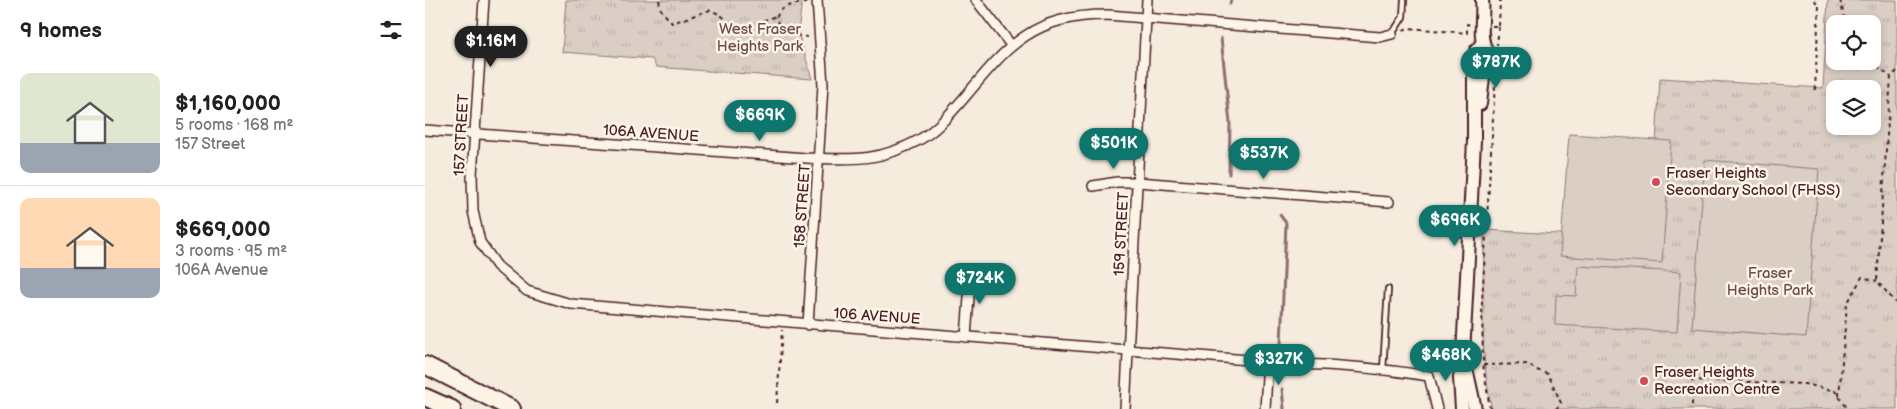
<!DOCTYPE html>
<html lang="en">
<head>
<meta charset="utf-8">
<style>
	:root { --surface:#fff; --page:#f2f2f2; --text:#202124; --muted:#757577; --line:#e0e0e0; --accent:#0f766e }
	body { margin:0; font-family:"Balsamiq Sans",sans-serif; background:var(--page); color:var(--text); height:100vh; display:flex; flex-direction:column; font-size:19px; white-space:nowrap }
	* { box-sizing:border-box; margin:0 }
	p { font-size:16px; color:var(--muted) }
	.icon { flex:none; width:28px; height:28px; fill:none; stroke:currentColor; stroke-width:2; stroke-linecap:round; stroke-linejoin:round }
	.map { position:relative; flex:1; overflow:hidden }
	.drawer { display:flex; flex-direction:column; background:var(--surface); width:425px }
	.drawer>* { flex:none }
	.controls { position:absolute; left:1401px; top:15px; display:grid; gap:10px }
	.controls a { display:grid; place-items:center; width:55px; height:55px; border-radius:10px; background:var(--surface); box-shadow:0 2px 8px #0003; font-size:25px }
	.price { position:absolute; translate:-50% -42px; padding:0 11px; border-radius:18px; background:var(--accent); color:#fff; font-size:16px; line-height:32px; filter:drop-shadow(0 1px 2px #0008) }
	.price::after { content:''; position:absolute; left:50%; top:30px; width:15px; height:11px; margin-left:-8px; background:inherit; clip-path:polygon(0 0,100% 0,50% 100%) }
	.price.on { background:#222; color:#fff }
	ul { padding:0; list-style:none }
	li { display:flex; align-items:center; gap:15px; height:125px; padding:0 20px }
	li+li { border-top:1px solid var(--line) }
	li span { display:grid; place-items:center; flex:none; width:140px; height:100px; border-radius:10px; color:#555 }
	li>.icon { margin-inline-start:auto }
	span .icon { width:60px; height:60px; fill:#fffc; stroke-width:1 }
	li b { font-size:21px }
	h2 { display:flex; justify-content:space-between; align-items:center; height:60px; padding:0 20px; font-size:21px }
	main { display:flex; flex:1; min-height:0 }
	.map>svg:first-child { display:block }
	.park { fill:url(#park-tufts); stroke:#927678; fill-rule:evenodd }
	.pitch { fill:#dbcec4; stroke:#927678 }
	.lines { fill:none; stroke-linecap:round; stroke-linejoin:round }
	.stream { stroke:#8c6e70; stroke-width:3 }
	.lane-casing { stroke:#4a1f2b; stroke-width:8 }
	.street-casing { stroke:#4a1f2b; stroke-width:12 }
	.secondary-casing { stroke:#4a1f2b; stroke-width:16 }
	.highway-casing { stroke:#4a1f2b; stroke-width:20 }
	.path { stroke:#4a1f2b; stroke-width:2; stroke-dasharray:4 4; stroke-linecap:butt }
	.lane { stroke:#fcf5e5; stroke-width:4.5 }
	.street { stroke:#fcf5e5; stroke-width:9 }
	.secondary { stroke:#fcf5e5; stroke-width:12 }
	.highway { stroke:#fcf5e5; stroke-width:16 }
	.poi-dot { fill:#d1495b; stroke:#fcf5e5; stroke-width:2 }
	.labels { text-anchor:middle; stroke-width:5; stroke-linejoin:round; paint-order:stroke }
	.park-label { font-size:15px; fill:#6e4b51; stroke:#fcf5e5 }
	.street-label { font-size:15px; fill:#4a1f2b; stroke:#fcf5e5 }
	.poi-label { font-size:15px; fill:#4a1f2b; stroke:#fcf5e5; text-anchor:start }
</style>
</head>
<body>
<main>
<section class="drawer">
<h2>9 homes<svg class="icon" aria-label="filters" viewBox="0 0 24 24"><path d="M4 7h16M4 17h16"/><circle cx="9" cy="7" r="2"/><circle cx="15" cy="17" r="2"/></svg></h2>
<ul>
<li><span style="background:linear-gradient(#dfe7d0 70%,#9aa5b1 0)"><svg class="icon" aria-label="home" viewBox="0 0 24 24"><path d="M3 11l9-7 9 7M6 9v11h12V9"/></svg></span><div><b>$1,160,000</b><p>5 rooms · 168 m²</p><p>157 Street</p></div></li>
<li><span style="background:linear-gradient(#ffd9b3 70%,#9aa5b1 0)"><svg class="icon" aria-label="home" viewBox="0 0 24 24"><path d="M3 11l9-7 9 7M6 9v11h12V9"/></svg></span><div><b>$669,000</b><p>3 rooms · 95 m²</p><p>106A Avenue</p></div></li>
</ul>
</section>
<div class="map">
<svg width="1472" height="409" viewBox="0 0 1472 409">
	<defs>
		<pattern id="park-tufts" width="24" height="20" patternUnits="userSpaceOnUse" patternTransform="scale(1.25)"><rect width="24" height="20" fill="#dbcec4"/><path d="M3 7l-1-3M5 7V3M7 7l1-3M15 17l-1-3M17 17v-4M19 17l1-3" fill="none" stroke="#bdb0a9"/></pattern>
	</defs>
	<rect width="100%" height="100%" fill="#f5ecde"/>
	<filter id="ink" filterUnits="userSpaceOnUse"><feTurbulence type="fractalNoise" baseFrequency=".02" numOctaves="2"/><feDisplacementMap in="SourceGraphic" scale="10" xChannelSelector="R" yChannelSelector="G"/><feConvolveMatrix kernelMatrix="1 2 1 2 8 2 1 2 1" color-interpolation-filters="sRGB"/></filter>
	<g filter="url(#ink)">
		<!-- park -->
		<g class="park">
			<path d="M141,0H377L373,32L387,79L231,67L227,59L137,52Z"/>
			<path d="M1403,0H1472V409H1067C1053,351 1059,289 1059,230L1225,239L1235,78L1398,88ZM1410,24H1448V61H1410ZM1410,89H1448V126H1410Z"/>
		</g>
		<!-- pitch -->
		<g class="pitch">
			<path d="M1144,134L1246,141L1237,263L1135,256Z"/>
			<path d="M1280,160L1394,169L1381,337L1267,328Z"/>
			<path d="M1153,266L1256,272L1252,332L1130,325L1131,295L1151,296Z"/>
		</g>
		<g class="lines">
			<!-- stream -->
			<g class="stream">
				<path d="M805,4L806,0"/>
				<path d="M796,38L805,123L804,174"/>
				<path d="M855,215L861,223L856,344"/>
				<path d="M857,389L859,409"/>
			</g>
			<!-- lane casing -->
			<g class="lane-casing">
				<g id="lane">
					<path d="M967,34L978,17L979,0"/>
					<path d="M958,370L963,289"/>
				</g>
			</g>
			<!-- street casing -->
			<g class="street-casing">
				<g id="street">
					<path d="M59,0L47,175L48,211L55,242L72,266L102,291L146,304L872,364C916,365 960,369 1004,376L1012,409"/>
					<path d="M551,0L586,45"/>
					<path d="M0,130L381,158C424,159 451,163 492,141C511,131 525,114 539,98C584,44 608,15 683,15L955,37L967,34"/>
					<path d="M668,186L692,182H713L964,202"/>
					<path d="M383,325L398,85L392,0"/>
					<path d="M541,337L546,271"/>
					<path d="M700,409L722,0"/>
					<path d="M840,409L843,361"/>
				</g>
			</g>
			<!-- secondary casing -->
			<g class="secondary-casing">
				<g id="secondary">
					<path d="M1055,104L1061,49C1053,38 1059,15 1057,0"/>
					<path d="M1041,368L1050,409"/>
					<path d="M1037,409L1035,378L1038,355L1049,141V70L1051,51L1057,44"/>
				</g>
			</g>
			<!-- highway casing -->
			<g class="highway-casing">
				<g id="highway">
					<path d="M0,365L87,409"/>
					<path d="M0,397L27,409"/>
				</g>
			</g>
			<!-- path -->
			<g class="path">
				<path d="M234,0L236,10L247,23L285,10L294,14L314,29L351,16"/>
				<path d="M1389,0L1394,5L1390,90"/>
				<path d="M1415,0L1421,24"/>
				<path d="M382,3C369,4 355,5 351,19C356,32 373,37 386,37"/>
				<path d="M1067,26H1074L1072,45"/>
				<path d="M1074,26L1075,0"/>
				<path d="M978,30L984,28L1042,33V24L1045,25"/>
				<path d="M1446,61L1466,77"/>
				<path d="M1472,71L1466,77L1452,281L1472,304"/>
				<path d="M1058,365L1104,364L1109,369L1123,374L1136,403L1131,409"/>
				<path d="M1267,369V409"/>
				<path d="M1266,380L1380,384L1410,391L1423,409"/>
				<path d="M1414,396L1422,304L1437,277L1452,281"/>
				<path d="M352,403L357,330"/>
				<path d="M1065,409L1058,365L1057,302L1070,85"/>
			</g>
			<!-- lane -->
			<use href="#lane" class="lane"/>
			<!-- street -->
			<use href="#street" class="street"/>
			<!-- secondary -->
			<use href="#secondary" class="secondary"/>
			<!-- highway -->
			<use href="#highway" class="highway"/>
		</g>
	</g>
	<!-- markers -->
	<g class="poi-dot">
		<circle cx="1231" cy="182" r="5"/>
		<circle cx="1219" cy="381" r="5"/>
	</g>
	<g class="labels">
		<!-- park labels -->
		<g class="park-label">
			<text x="335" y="34">West Fraser<tspan x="335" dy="17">Heights Park</tspan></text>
			<text x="1345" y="278">Fraser<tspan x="1345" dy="17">Heights Park</tspan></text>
		</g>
		<!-- street labels -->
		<g class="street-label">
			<text transform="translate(226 133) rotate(4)" y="5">106A AVENUE</text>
			<text transform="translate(36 135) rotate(-87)" y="5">157 STREET</text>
			<text transform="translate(377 206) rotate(-86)" y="5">158 STREET</text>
			<text transform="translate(696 234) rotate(-87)" y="5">159 STREET</text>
			<text transform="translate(452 316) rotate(4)" y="5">106 AVENUE</text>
		</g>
		<!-- poi labels -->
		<g class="poi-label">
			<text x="1241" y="178">Fraser Heights<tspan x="1241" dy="17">Secondary School (FHSS)</tspan></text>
			<text x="1229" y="377">Fraser Heights<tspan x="1229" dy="17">Recreation Centre</tspan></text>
		</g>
	</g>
</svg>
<div class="controls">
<a><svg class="icon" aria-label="locate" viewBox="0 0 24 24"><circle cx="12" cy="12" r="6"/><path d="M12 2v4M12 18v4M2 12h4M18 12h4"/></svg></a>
<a><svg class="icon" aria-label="layers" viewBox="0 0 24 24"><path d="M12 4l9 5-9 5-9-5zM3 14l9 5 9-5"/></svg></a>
</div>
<b class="price on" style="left:66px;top:68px">$1.16M</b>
<b class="price" style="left:1071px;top:89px">$787K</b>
<b class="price" style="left:335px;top:142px">$669K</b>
<b class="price" style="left:689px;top:170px">$501K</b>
<b class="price" style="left:839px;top:180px">$537K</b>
<b class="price" style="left:1030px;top:247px">$696K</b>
<b class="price" style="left:555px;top:305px">$724K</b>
<b class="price" style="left:1021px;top:382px">$468K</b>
<b class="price" style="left:854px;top:386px">$327K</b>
</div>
</main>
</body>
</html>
